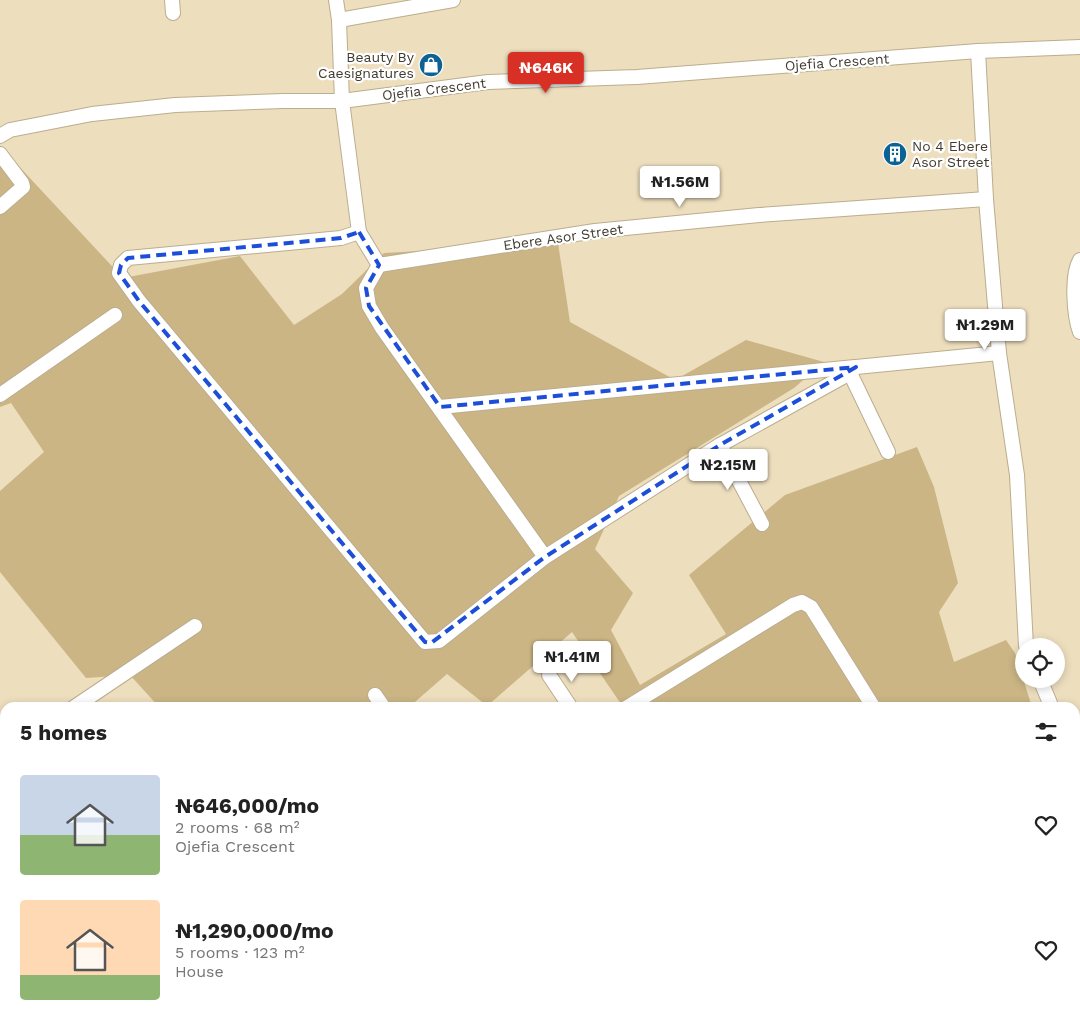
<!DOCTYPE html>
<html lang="en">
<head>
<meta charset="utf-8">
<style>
	:root { --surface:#fff; --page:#f2f2f2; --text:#222; --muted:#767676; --accent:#d93025 }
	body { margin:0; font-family:"Work Sans",sans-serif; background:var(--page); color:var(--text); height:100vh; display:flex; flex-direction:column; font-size:19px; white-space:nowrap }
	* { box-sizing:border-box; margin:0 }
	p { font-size:16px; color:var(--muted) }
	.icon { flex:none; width:28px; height:28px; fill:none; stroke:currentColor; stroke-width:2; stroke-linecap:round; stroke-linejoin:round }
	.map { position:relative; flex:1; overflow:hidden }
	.drawer { position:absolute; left:0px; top:702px; width:1080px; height:321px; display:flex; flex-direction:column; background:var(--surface); border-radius:15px 15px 0 0; box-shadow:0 2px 8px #0003 }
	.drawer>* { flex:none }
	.buttons { position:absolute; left:1015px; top:638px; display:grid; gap:10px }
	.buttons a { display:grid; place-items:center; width:50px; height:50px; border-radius:50%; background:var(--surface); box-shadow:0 2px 8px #0003; font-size:25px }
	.price { position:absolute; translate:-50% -42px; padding:0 11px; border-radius:5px; background:#fff; color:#222; font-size:16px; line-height:32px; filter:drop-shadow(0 1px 2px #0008) }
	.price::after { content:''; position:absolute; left:50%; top:30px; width:15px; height:11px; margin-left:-8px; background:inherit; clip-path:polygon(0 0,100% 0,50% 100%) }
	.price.on { background:var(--accent); color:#fff }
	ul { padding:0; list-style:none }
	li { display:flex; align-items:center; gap:15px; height:125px; padding:0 20px }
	li span { display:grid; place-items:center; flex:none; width:140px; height:100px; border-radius:5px; color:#555 }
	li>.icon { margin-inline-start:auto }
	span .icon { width:60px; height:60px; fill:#fffc; stroke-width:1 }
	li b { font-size:21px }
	h2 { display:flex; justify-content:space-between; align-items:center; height:60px; padding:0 20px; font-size:21px }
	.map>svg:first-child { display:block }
	.green { fill:#cbb585 }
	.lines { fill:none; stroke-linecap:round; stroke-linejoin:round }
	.minor-casing { stroke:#bbad8e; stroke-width:16 }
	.minor { stroke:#fff; stroke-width:14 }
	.marked { fill:none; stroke:#1d4ed8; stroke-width:4; stroke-dasharray:10 6; stroke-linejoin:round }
	.labels { text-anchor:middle; stroke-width:4.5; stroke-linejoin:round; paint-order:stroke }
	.poi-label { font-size:14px; fill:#413b2f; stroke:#fff; text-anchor:end }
	.street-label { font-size:14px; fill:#413b2f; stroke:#fff }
</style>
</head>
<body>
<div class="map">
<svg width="1080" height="1023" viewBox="0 0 1080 1023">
	<rect width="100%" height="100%" fill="#eddebe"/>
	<!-- green -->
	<g class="green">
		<path d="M0,146L123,278L240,256L294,325L342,294L384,253L558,243L570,322L675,380L746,340L824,362L794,388L619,496L595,549L633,593L611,630L640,685L726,634L689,575L785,495L917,447L934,487L958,583L939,612L954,662L1006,640L1015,653L1032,707H623L572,632L487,706L447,674L408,708L159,707L130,675L86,678L0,572V491L44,452L11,403L0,407Z"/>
		<path d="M1080,753V885L1075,902V801L1080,764L1075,760V755Z"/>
		<path d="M5,847V931L0,934V851Z"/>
		<path d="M1075,996L1080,999V1023H792L789,1019H1075Z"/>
		<path d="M687,1019H773L767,1023H690Z"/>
	</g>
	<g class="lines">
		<!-- minor casing -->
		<g class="minor-casing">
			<g id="minor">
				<path d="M172,0L173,13"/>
				<path d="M336,0L339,20L342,101L359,232L379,265L366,288L369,306L382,328L545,557"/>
				<path d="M339,20L453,0"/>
				<path d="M978,51L986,199L999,353L1017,475L1026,646"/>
				<path d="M0,136L10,130L92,114L175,105L283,101H342L488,82L637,77L978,51L1080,47"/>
				<path d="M0,154L22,183L23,187L0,207"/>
				<path d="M359,232L341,238L128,258L121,265L119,273L139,301L425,642L439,641L545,557L720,445L850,373L856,367L999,353"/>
				<path d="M1080,260C1071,275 1074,316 1080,332"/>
				<path d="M379,265L595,231L759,215L986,199"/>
				<path d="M850,373L888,452"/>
				<path d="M0,395L115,315"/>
				<path d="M440,407L855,367"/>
				<path d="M720,445L762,524"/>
				<path d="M549,675L571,708"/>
				<path d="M1040,679L1052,708"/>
				<path d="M375,695L384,708"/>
				<path d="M73,708L195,626"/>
				<path d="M626,708L793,605L802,602L811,607L874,708"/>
				<path d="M0,756L5,753"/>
				<path d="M0,954L5,951"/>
				<path d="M1075,1017L1080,1023"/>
				<path d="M249,1019L252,1023"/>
				<path d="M414,1019L417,1023"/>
				<path d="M595,1019L598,1023"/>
				<path d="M779,1019L781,1023"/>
				<path d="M946,1019L949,1023"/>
				<path d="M171,1023L178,1019"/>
				<path d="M1023,1023L1028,1019"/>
			</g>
		</g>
		<!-- minor -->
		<use href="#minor" class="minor"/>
	</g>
	<!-- marked area -->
	<path class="marked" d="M359,232L379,265L366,288L369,306L440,407L856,367L720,445L545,557L431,643L425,642L139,301L119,273L121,265L128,258L341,238Z"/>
	<!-- icons -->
	<defs>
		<g id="shop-disc" transform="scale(1.25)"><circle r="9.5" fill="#0d6294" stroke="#fff"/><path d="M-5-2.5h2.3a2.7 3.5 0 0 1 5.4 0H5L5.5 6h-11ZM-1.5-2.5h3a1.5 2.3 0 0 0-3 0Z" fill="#fff"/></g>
		<g id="building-disc" transform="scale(1.25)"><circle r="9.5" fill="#0d6294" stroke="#fff"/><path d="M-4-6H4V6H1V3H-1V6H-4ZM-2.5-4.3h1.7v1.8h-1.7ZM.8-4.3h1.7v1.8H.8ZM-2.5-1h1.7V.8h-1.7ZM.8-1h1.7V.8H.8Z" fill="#fff"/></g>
	</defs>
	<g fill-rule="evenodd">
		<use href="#shop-disc" x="431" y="65"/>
		<use href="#building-disc" x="895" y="154"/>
	</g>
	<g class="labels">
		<!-- poi labels -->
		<g class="poi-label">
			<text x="414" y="62">Beauty By<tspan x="414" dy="16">Caesignatures</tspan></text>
			<text x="912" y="151" text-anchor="start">No 4 Ebere<tspan x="912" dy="16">Asor Street</tspan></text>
		</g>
		<!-- street labels -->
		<g class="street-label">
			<text transform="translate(837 62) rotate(-4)" y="5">Ojefia Crescent</text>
			<text transform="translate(434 89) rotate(-7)" y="5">Ojefia Crescent</text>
			<text transform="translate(563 237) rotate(-8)" y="5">Ebere Asor Street</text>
		</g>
	</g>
</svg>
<div class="buttons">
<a><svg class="icon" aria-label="locate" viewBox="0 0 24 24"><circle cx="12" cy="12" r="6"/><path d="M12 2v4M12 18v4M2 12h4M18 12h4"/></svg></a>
</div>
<b class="price on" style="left:546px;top:94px">₦646K</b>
<b class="price" style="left:680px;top:208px">₦1.56M</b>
<b class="price" style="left:985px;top:351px">₦1.29M</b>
<b class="price" style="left:728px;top:491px">₦2.15M</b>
<b class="price" style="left:572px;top:683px">₦1.41M</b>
<section class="drawer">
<h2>5 homes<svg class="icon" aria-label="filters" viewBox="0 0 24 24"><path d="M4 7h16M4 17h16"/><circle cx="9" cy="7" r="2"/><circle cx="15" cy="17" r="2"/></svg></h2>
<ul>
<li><span style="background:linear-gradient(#c9d6e8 60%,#8fb573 0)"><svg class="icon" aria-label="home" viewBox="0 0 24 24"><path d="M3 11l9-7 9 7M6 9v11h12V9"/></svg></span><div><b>₦646,000/mo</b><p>2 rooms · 68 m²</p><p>Ojefia Crescent</p></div><svg class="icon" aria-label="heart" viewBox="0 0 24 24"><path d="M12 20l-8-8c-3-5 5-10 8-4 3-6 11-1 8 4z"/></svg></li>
<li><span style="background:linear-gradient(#ffd9b3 75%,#8fb573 0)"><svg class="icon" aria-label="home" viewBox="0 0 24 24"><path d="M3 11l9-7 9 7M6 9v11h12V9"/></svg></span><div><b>₦1,290,000/mo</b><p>5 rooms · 123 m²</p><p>House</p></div><svg class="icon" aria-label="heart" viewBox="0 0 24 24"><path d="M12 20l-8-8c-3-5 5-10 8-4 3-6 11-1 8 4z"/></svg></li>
</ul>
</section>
</div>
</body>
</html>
